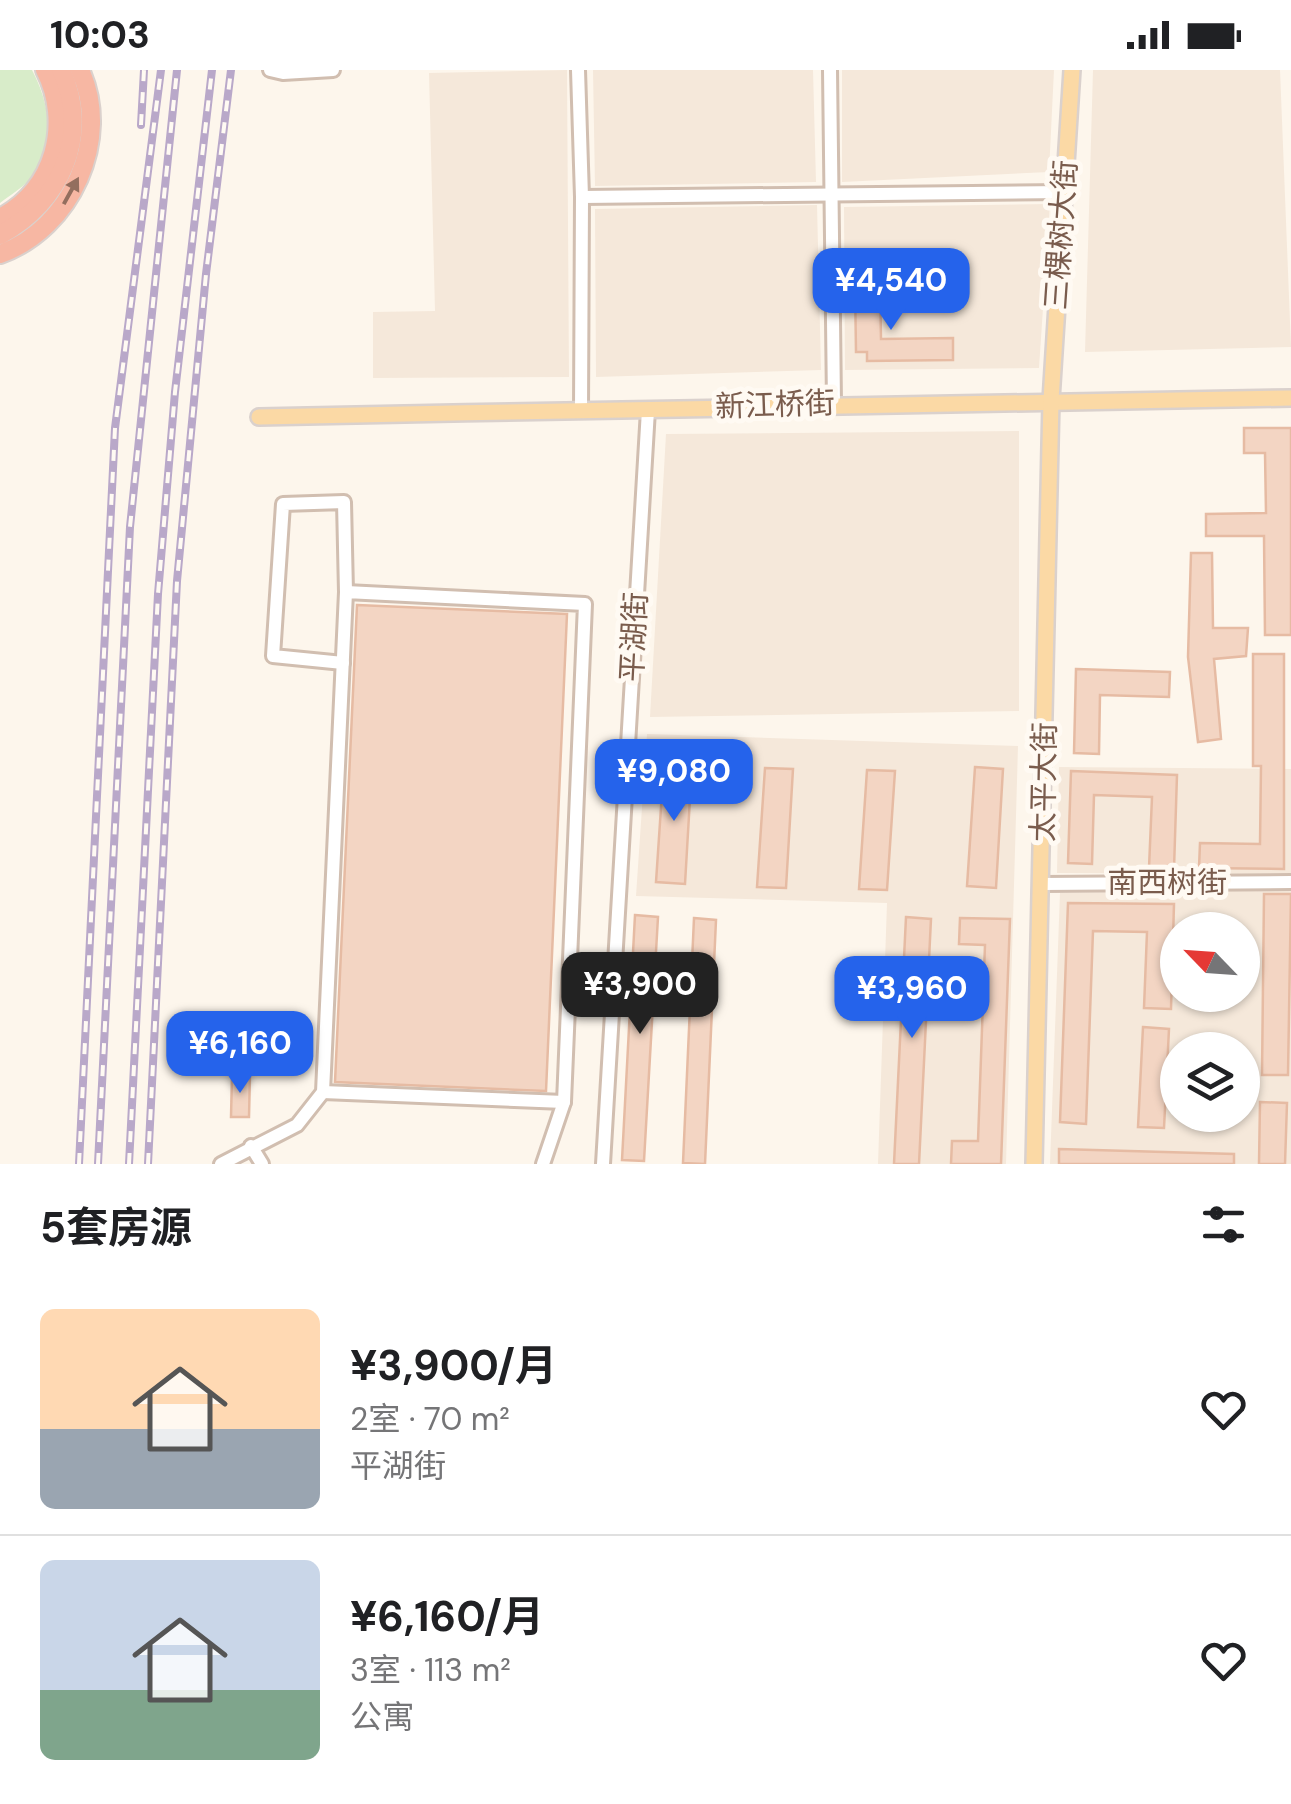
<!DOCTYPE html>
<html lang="zh">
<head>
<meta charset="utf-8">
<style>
	:root { --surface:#fff; --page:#f2f2f2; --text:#202124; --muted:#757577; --line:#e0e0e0; --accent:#2563eb }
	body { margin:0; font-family:"DM Sans","Noto Sans SC",sans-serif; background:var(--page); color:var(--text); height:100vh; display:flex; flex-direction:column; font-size:38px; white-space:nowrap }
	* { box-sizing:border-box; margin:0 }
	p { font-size:32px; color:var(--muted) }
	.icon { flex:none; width:55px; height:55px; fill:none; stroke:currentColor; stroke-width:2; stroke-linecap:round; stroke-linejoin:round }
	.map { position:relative; height:1094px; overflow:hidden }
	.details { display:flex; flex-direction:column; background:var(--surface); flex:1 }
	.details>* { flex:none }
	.needle { width:65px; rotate:295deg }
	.controls { position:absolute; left:1160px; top:842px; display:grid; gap:20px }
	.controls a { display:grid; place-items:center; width:100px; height:100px; border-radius:50%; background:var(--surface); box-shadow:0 2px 8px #0004; font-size:50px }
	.price { position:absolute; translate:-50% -85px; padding:0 22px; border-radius:20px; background:var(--accent); color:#fff; font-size:32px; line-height:65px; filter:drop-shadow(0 2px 5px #0008) }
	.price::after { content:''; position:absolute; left:50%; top:60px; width:30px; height:22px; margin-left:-15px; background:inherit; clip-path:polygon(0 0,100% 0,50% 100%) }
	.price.selected { background:#222; color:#fff }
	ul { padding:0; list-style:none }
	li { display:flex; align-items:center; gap:30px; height:250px; padding:0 40px }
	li+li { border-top:2px solid var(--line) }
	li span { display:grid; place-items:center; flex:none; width:280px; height:200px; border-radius:15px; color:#555 }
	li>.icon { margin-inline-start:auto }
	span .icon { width:120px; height:120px; fill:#fffc; stroke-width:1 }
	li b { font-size:42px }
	h2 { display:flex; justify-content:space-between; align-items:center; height:120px; padding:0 40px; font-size:42px }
	.status { display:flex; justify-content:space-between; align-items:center; height:70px; padding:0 50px; background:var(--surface); direction:ltr }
	.status svg { height:28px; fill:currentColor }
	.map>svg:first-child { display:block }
	.residential { fill:#f5e8da; fill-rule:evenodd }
	.green { fill:#d8ecc9 }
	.building { fill:#f3d5c3; stroke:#e6bba3; stroke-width:2.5 }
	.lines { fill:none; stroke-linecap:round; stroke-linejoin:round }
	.minor-casing { stroke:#d1beb0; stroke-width:18 }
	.major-casing { stroke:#dad1cd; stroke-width:20 }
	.highway-casing { stroke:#dad1cd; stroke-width:22 }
	.minor { stroke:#fff; stroke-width:12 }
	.major { stroke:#fbd9a5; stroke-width:15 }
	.highway { stroke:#f7b7a3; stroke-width:18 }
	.rail-casing { stroke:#b9a8c9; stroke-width:8 }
	.rail { stroke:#fffaf3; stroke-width:4; stroke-dasharray:11; stroke-linecap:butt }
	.oneway { fill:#936e5e }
	.labels { text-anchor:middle; stroke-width:10; stroke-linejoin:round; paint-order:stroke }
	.street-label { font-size:30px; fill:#7a5c4d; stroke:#fffaf3 }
</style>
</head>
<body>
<div class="status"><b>10:03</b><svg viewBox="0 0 49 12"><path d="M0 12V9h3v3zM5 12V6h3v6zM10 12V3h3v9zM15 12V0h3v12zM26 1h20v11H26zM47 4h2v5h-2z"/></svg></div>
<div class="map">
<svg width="1291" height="1094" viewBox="0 0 1291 1094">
	<rect width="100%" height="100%" fill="#fdf6ec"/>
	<!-- residential -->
	<g class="residential">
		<path d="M567,0L569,307L373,308V242L435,241L429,3Z"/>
		<path d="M593,0H813L816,112L595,116Z"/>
		<path d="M842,0H1054L1049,102L842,112Z"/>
		<path d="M1093,0H1280L1291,277L1085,282Z"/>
		<path d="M1050,134L1039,298L845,300L844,137Z"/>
		<path d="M817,135L821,300L596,307L595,139Z"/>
		<path d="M1019,361V641L650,647L666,364Z"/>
		<path d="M647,664L1018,676L1006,1094H878L887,833L636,826Z"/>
		<path d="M1059,697L1291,699V804L1057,803Z"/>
		<path d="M1291,820V1094H1050L1060,823ZM1178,860H1242V925H1178ZM1178,980H1242V1045H1178Z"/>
	</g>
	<!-- green -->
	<path class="green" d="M0,0H32C49,32 58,76 32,107C24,117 10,125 0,133Z"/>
	<!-- building -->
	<g class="building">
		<path d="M880,212L881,269L953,268V290L867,291V282H856L855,213Z"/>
		<path d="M1244,358H1291V565H1265L1264,466H1206V444L1266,443L1265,383H1244Z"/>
		<path d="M1191,483H1212L1213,558H1248L1246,586L1214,589L1221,669L1198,672L1188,587Z"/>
		<path d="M357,535L567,544L546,1021L335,1012Z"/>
		<path d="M1253,584H1284V799L1199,798L1200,773L1260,774L1261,696H1253Z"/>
		<path d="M1076,599L1170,602L1169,627L1100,625L1099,684L1074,683Z"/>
		<path d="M664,693L692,694L685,814L656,812Z"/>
		<path d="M975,697L1003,699L996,818L967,816Z"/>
		<path d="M765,698L793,699L786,818L757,817Z"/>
		<path d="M867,700L895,701L887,820L859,819Z"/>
		<path d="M1071,701L1177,705L1174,799L1149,798L1152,727L1094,725L1092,794L1068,793Z"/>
		<path d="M1264,824H1291L1288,1005H1262Z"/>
		<path d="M1068,833L1174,834L1171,939L1144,938L1147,862L1093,861L1086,1054L1060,1052Z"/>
		<path d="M635,845L658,847L644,1091L622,1090Z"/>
		<path d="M906,847L931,849L919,1094H894Z"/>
		<path d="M694,848L716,850L705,1094L683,1093Z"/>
		<path d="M960,848L1010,849L1001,1094H951L952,1071H978L985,875L959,874Z"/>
		<path d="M1143,957L1169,959L1164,1058L1138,1057Z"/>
		<path d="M232,1005H250L249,1047H231Z"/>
		<path d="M1260,1032L1287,1033L1285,1094H1259Z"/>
		<path d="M1059,1079L1234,1084V1094H1059Z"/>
	</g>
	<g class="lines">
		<!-- minor casing -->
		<g class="minor-casing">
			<g id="minor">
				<path d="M270,0L283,3L333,0"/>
				<path d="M578,0L582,127L581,341"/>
				<path d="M830,0L834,333"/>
				<path d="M582,127L1064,122"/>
				<path d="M343,593L273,586L283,434L344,432L346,522"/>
				<path d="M1042,814L1291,812"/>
				<path d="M323,1022L564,1032"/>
				<path d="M251,1076L262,1094"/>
				<path d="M221,1094L297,1055L323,1022L346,522L585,534L564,1032L543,1094"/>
				<path d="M603,1094L648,340"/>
			</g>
		</g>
		<!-- major casing -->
		<g class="major-casing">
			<g id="major">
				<path d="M259,347C603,340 947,332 1291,328"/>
				<path d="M1034,1094L1051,330L1072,0"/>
			</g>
		</g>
		<!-- highway casing -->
		<g class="highway-casing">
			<g id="highway">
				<path d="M0,148C55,120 72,53 45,0"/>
				<path d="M0,165C61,132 91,65 61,0"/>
				<path d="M0,184C71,159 112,69 80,0"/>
			</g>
		</g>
		<!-- minor -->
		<use href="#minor" class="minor"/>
		<!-- major -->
		<use href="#major" class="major"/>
		<!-- highway -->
		<use href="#highway" class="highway"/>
		<!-- rail casing -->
		<g class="rail-casing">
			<g id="rail">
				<path d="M141,55L144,0"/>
				<path d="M79,1094L115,358L161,0"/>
				<path d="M98,1094L130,457L177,0"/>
				<path d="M129,1094L158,524L175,322L212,0"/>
				<path d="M148,1094L177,511L206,204L231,0"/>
			</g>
		</g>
		<!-- rail -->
		<use href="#rail" class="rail"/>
	</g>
	<!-- one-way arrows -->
	<defs><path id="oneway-solid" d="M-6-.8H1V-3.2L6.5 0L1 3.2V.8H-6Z" transform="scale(2.5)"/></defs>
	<use class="oneway" href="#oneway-solid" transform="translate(71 121) rotate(-61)"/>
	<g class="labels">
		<!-- street labels -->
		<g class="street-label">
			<text transform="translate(1061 165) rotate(-86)" y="10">三棵树大街</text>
			<text transform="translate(775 335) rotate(-2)" y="10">新江桥街</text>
			<text transform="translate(634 567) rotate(-87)" y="10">平湖街</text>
			<text transform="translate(1044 712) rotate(-89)" y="10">太平大街</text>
			<text x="1167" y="823">南西树街</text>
		</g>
	</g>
</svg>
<div class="controls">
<a><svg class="needle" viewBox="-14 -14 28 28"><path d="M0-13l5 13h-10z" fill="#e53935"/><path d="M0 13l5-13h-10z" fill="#757577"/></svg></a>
<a><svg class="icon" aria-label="layers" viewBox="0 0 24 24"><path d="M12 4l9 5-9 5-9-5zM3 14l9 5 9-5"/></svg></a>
</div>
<b class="price" style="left:891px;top:263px">¥4,540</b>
<b class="price" style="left:674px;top:754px">¥9,080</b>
<b class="price selected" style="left:640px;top:967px">¥3,900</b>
<b class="price" style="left:912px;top:971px">¥3,960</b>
<b class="price" style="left:240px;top:1026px">¥6,160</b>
</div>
<section class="details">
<h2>5套房源<svg class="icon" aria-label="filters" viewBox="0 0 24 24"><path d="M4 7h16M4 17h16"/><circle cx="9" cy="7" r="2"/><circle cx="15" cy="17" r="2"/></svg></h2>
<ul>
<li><span style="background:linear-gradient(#ffd9b3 60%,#9aa5b1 0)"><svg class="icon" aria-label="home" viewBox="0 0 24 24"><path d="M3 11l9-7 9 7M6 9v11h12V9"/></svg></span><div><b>¥3,900/月</b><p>2室 · 70 m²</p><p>平湖街</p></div><svg class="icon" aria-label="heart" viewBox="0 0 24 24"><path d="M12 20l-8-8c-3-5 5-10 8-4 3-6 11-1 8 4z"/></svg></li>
<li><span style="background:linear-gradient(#c9d6e8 65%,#7fa58c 0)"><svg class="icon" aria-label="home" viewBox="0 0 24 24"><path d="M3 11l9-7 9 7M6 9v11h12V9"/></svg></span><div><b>¥6,160/月</b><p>3室 · 113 m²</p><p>公寓</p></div><svg class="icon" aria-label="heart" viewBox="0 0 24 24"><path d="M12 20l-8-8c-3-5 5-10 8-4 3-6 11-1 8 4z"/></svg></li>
</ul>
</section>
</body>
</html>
